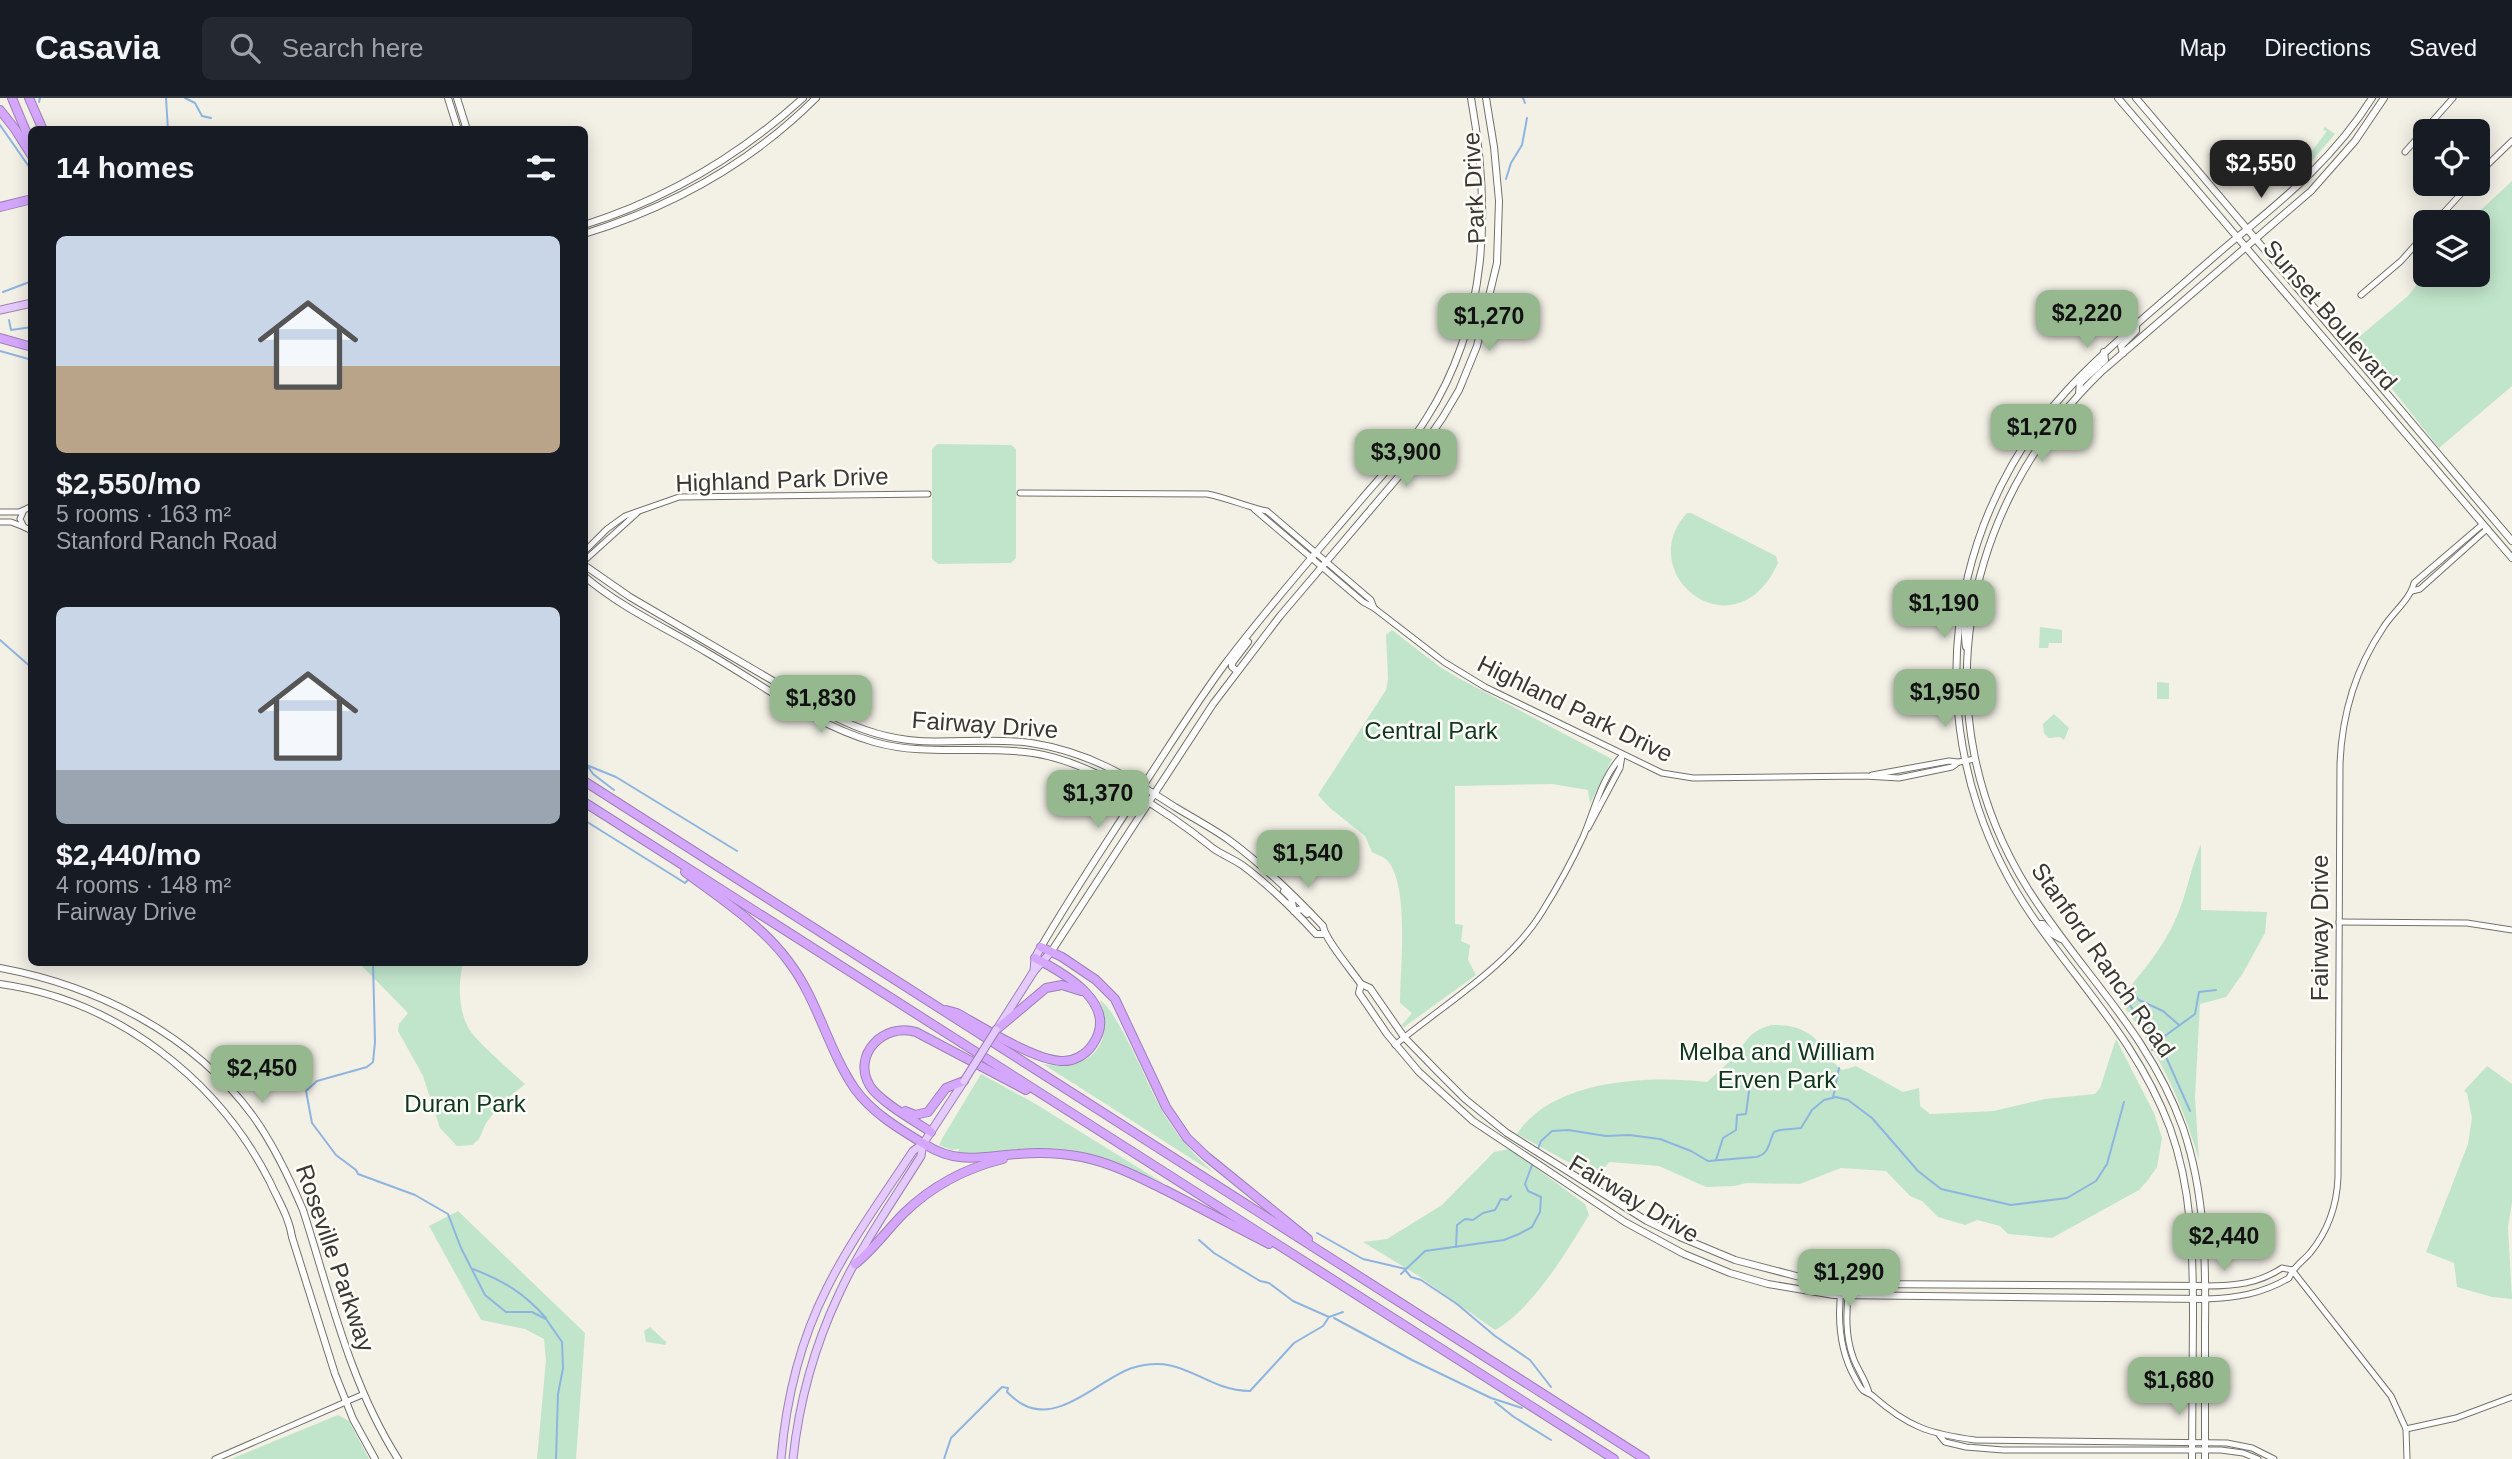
<!DOCTYPE html>
<html lang="en">
<head>
<meta charset="utf-8">
<style>
	:root { --surface:#171b24; --page:#242831; --text:#f1f3f6; --muted:#9ea1a6; --line:#363941; --accent:#96b88f }
	body { margin:0; font-family:Helvetica,sans-serif; background:var(--page); color:var(--text); height:100vh; display:flex; flex-direction:column; font-size:26px; white-space:nowrap }
	* { box-sizing:border-box; margin:0 }
	p { font-size:23px; color:var(--muted) }
	.icon { flex:none; width:38px; height:38px; fill:none; stroke:currentColor; stroke-width:2; stroke-linecap:round; stroke-linejoin:round }
	.map { position:relative; flex:1; overflow:hidden }
	.details { position:absolute; left:28px; top:28px; width:560px; height:840px; display:flex; flex-direction:column; background:var(--surface); border-radius:10px; box-shadow:0 4px 18px #0003 }
	.details>* { flex:none }
	.buttons { position:absolute; left:2413px; top:21px; display:grid; gap:14px }
	.buttons a { display:grid; place-items:center; width:77px; height:77px; border-radius:10px; background:var(--surface); box-shadow:0 4px 18px #0003; font-size:35px }
	.price { position:absolute; translate:-50% -60px; padding:0 16px; border-radius:14px; background:var(--accent); color:#111; font-size:23px; line-height:46px; filter:drop-shadow(0 2px 4px #0008) }
	.price::after { content:''; position:absolute; left:50%; top:42px; width:21px; height:16px; margin-left:-10px; background:inherit; clip-path:polygon(0 0,100% 0,50% 100%) }
	.price.selected { background:#222; color:#fff }
	ul { padding:0; list-style:none }
	li { display:grid; align-content:center; gap:14px; height:371px; padding:0 28px }
	li span { display:grid; place-items:center; height:217px; border-radius:10px; color:#555 }
	li>.icon { margin-inline-start:auto }
	span .icon { width:126px; height:126px; fill:#fffc; stroke-width:1 }
	li b { font-size:30px }
	h2 { display:flex; justify-content:space-between; align-items:center; height:84px; padding:0 28px; font-size:30px }
	header { display:flex; align-items:center; gap:42px; box-sizing:border-box; height:98px; padding:0 35px; background:var(--surface); border-bottom:2px solid var(--line) }
	header strong { font-size:33px }
	nav { display:flex; gap:38px; margin-inline-start:auto; font-size:24px }
	.search { width:490px; height:63px; background:var(--page); display:flex; align-items:center; gap:18px; box-sizing:border-box; padding:0 24px; border-radius:10px; color:var(--muted); font-size:26px }
	.map>svg:first-child { display:block }
	.green { fill:#c1e5cb }
	.lines { fill:none; stroke-linecap:round; stroke-linejoin:round }
	.stream { stroke:#8eb5df; stroke-width:2 }
	.tertiary-casing { stroke:#737168; stroke-width:7 }
	.secondary-casing { stroke:#737168; stroke-width:8 }
	.primary-casing { stroke:#9e80b6; stroke-width:9 }
	.motorway-casing { stroke:#9e80b6; stroke-width:10 }
	.tertiary { stroke:#fff; stroke-width:5 }
	.secondary { stroke:#fff; stroke-width:6 }
	.primary { stroke:#e5cafd; stroke-width:7 }
	.motorway { stroke:#d4a7fc; stroke-width:8 }
	.primary-bridge-casing { stroke:#9e80b6; stroke-width:9; stroke-linecap:butt }
	.primary-bridge { stroke:#e5cafd; stroke-width:7 }
	.labels { text-anchor:middle; stroke-width:5; stroke-linejoin:round; paint-order:stroke }
	.street-label { font-size:24px; fill:#393834; stroke:#fffdf8 }
	.park-label { font-size:24px; fill:#0e3720; stroke:#fffdf8 }
</style>
</head>
<body>
<header>
<strong>Casavia</strong>
<div class="search"><svg class="icon" aria-label="search" viewBox="0 0 24 24"><circle cx="10" cy="10" r="6"/><path d="M15 15l6 6"/></svg>Search here</div>
<nav><a>Map</a><a>Directions</a><a>Saved</a></nav>
</header>
<div class="map">
<svg width="2512" height="1361" viewBox="0 0 2512 1361">
	<rect width="100%" height="100%" fill="#f3f0e6"/>
	<!-- green -->
	<g class="green">
		<path d="M2325,29L2335,36L2310,65L2303,57H2309L2327,33L2323,32Z"/>
		<path d="M2512,83V288L2439,350L2354,243L2408,198L2425,176L2478,177V124H2468Z"/>
		<path d="M937,346L1011,347L1016,351V460L1011,465L938,466L932,461V351Z"/>
		<path d="M1687,415H1691L1776,458L1778,465C1735,559 1631,476 1687,415Z"/>
		<path d="M2040,529L2062,532V545H2049L2048,550H2039Z"/>
		<path d="M1392,532L1440,569L1462,582L1612,661L1590,706L1588,692L1552,686L1455,688V826L1463,827L1461,843L1470,847L1468,862L1476,877L1404,929L1401,928L1412,915L1400,905C1400,871 1410,787 1387,762C1383,758 1377,757 1372,754L1365,738L1330,710L1318,697L1386,592L1388,581L1386,537Z"/>
		<path d="M2157,584L2169,585V601H2157Z"/>
		<path d="M2054,616L2069,630L2064,642L2060,639L2049,640L2044,635L2043,626Z"/>
		<path d="M2201,746V812L2267,814L2265,835L2243,875L2226,899L2200,906L2195,999L2199,1062C2182,1003 2157,950 2119,902C2141,875 2164,850 2177,818C2187,795 2191,769 2201,746Z"/>
		<path d="M359,865H463C458,885 458,912 469,931C477,944 511,973 525,986L501,1006L486,1025L479,1041L472,1047L457,1048L440,1030L423,978L398,933L399,926L408,915Z"/>
		<path d="M1100,902C1119,915 1147,986 1160,1009C1174,1035 1194,1057 1214,1075L1043,966C1088,973 1116,950 1100,902Z"/>
		<path d="M1771,927C1797,926 1814,934 1828,956C1833,962 1835,968 1843,972L1856,968L1903,994L1919,990L1920,1008L1930,1016L1994,1013L2045,1001L2095,996L2100,990L2116,941L2154,1015L2162,1040L2157,1069L2148,1082L2139,1092L2052,1140L2008,1136L2000,1128L1977,1122L1965,1127L1938,1119L1922,1103L1910,1098L1886,1073L1841,1070L1800,1086L1746,1085L1735,1088L1706,1089L1659,1068L1609,1064L1597,1080L1517,1036C1552,981 1650,977 1707,984C1716,976 1725,968 1733,960C1748,943 1746,935 1771,927Z"/>
		<path d="M2487,968L2512,986V1104L2508,1129L2512,1201L2492,1199L2457,1189L2454,1165L2426,1154L2468,1046L2472,1020L2467,995L2464,993Z"/>
		<path d="M981,976L1034,1005L1163,1085C1117,1066 1092,1049 1038,1050C1009,1050 986,1057 957,1056L959,1051L952,1052L939,1047L943,1039Z"/>
		<path d="M1510,1051L1585,1106L1589,1117C1567,1153 1532,1212 1495,1232L1417,1177L1363,1144L1387,1141L1442,1107L1494,1054Z"/>
		<path d="M458,1113L585,1235L576,1361H537L546,1262L544,1241L525,1231L481,1222L429,1128Z"/>
		<path d="M650,1229L666,1244V1247L646,1244L644,1233Z"/>
		<path d="M338,1317L349,1323L369,1361H231Z"/>
	</g>
	<g class="lines">
		<!-- stream -->
		<g class="stream">
			<path d="M166,0L168,32"/>
			<path d="M185,0L195,5L202,18L211,20"/>
			<path d="M1523,0L1525,5"/>
			<path d="M39,4L40,0"/>
			<path d="M0,27L32,73"/>
			<path d="M1506,81L1511,65L1522,47L1527,20"/>
			<path d="M3,194L32,183"/>
			<path d="M9,222L11,232L32,229"/>
			<path d="M0,253L32,262"/>
			<path d="M0,542L32,570"/>
			<path d="M584,666L616,679L737,753"/>
			<path d="M587,667L593,676L614,692"/>
			<path d="M584,722L685,785L688,782"/>
			<path d="M373,864L375,944L373,964L367,969L317,983L306,993L312,1025L336,1057L356,1072L358,1076L415,1097L448,1116L461,1150L485,1197L506,1214H532L546,1221L562,1244L563,1270L558,1296L556,1361"/>
			<path d="M2129,889L2139,902L2163,913L2179,927"/>
			<path d="M2127,904L2159,943L2190,1013"/>
			<path d="M2152,952L2162,940L2195,916L2199,894L2216,892"/>
			<path d="M1833,1000L1839,970"/>
			<path d="M1538,1051L1541,1043L1552,1033L1568,1032L1606,1038L1629,1037L1660,1041L1691,1053L1708,1063L1756,1059C1770,1056 1768,1045 1774,1034L1780,1032L1801,1030L1812,1012L1824,1002L1836,999L1848,1002L1872,1020L1918,1073L1941,1091L2011,1107L2067,1100L2096,1083L2107,1066L2124,1004"/>
			<path d="M1716,1062L1723,1040L1736,1032L1737,1017L1746,1016L1750,985"/>
			<path d="M1317,1135L1363,1161L1406,1171"/>
			<path d="M1199,1142L1214,1155L1260,1183L1269,1185L1293,1203L1329,1219"/>
			<path d="M1456,1149L1457,1127L1465,1121L1473,1122L1483,1115L1495,1112L1501,1101L1507,1102L1511,1098"/>
			<path d="M473,1171C504,1183 524,1195 546,1220"/>
			<path d="M1406,1173L1411,1179L1421,1182L1457,1206L1495,1238L1530,1262L1551,1289"/>
			<path d="M1401,1176L1425,1153L1504,1142L1519,1136L1532,1129L1540,1114L1541,1099L1528,1093L1525,1086L1532,1067"/>
			<path d="M1334,1220L1412,1262L1491,1300L1522,1310"/>
			<path d="M1495,1304L1514,1319L1551,1342"/>
			<path d="M944,1361L951,1340L1002,1289L1008,1290L1007,1294C1012,1299 1018,1304 1024,1307C1060,1326 1101,1280 1132,1270C1185,1254 1201,1292 1250,1293L1294,1245L1323,1228L1329,1219L1343,1214"/>
		</g>
		<!-- tertiary casing -->
		<g class="tertiary-casing">
			<g id="tertiary">
				<path d="M2405,54L2453,0"/>
				<path d="M2478,76L2512,43"/>
				<path d="M2435,124L2470,86"/>
				<path d="M2361,197L2401,163L2426,135"/>
				<path d="M1020,395L1207,396C1228,400 1247,409 1267,413L1371,502L1374,510"/>
				<path d="M32,408L24,412L20,421L24,429L32,433"/>
				<path d="M1254,411L1363,504L1374,510L1444,564L1485,589L1662,675L1693,680L1865,678L1899,680L1952,669L1959,664L1975,661"/>
				<path d="M0,414H19L24,412"/>
				<path d="M0,424H11L24,429"/>
				<path d="M584,454L607,431L625,418L679,399L928,396"/>
				<path d="M584,463L637,415"/>
				<path d="M2412,493L2420,491L2487,431"/>
				<path d="M1872,677L1949,663L1958,664"/>
				<path d="M1588,730L1620,670L1622,658"/>
				<path d="M2339,824L2467,825L2512,832"/>
				<path d="M1395,947C1443,907 1509,868 1542,814C1557,790 1571,765 1583,739C1595,711 1601,680 1622,658"/>
				<path d="M2292,1172L2391,1298L2406,1331L2407,1361"/>
				<path d="M1842,1184C1837,1217 1838,1250 1855,1280C1857,1283 1860,1291 1864,1293C1867,1295 1871,1296 1873,1298C1908,1329 1930,1336 1975,1342L2227,1345L2252,1350L2274,1361"/>
				<path d="M1849,1185C1847,1210 1844,1234 1853,1259C1857,1271 1866,1282 1869,1295"/>
				<path d="M2205,1188C2234,1188 2258,1186 2282,1170L2292,1172"/>
				<path d="M2206,1201C2236,1200 2262,1196 2289,1180C2293,1169 2303,1163 2310,1155C2328,1133 2337,1107 2338,1079L2340,665C2342,617 2356,570 2383,530C2392,515 2410,502 2414,485L2483,426"/>
				<path d="M2406,1331L2456,1320L2512,1299"/>
				<path d="M1940,1338L1945,1344L1966,1349L2003,1352H2221L2243,1355L2258,1361"/>
				<path d="M215,1361L364,1296"/>
			</g>
		</g>
		<!-- secondary casing -->
		<g class="secondary-casing">
			<g id="secondary">
				<path d="M448,0L458,32"/>
				<path d="M457,0L467,32"/>
				<path d="M2118,0L2512,460"/>
				<path d="M2136,0L2512,443"/>
				<path d="M584,127C667,101 739,58 803,0"/>
				<path d="M584,136C671,109 752,64 816,0"/>
				<path d="M2123,255L2121,248L2136,233V226"/>
				<path d="M2079,295L2080,285L2105,262L2104,254"/>
				<path d="M584,467L630,499L833,618C860,632 889,641 919,643C956,645 994,640 1031,645C1089,654 1127,678 1175,709C1193,720 1212,730 1229,742C1264,768 1294,797 1323,828C1324,840 1352,873 1361,886L1359,895L1387,936L1419,974L1473,1023L1625,1124L1684,1156L1730,1175L1768,1186L1834,1197L2206,1201"/>
				<path d="M584,478C620,509 666,530 706,554C760,585 814,627 874,644C927,659 980,647 1033,655C1093,664 1167,713 1214,751C1223,757 1233,761 1242,767C1269,787 1293,811 1316,836H1323"/>
				<path d="M1961,515C1966,524 1964,538 1966,549"/>
				<path d="M1237,573L1232,569V565L1248,544"/>
				<path d="M1284,793L1291,800L1294,813L1302,811L1307,816"/>
				<path d="M2038,826H2043L2052,836L2061,841"/>
				<path d="M1041,849C1073,794 1109,741 1143,688C1170,647 1196,605 1225,566C1268,509 1315,456 1360,403C1383,376 1408,350 1426,321C1489,223 1491,110 1471,0"/>
				<path d="M1051,854L1213,606L1280,518L1417,357L1443,319L1459,292L1477,248L1497,165L1499,103L1494,49L1486,0"/>
				<path d="M0,870C97,888 193,936 253,1018C274,1047 289,1079 303,1112C330,1196 350,1286 398,1361"/>
				<path d="M0,886C116,902 218,981 270,1084C278,1102 289,1119 292,1139L335,1276L353,1321L375,1361"/>
				<path d="M1361,886L1370,890L1404,939L1438,974L1465,1001L1507,1035L1647,1123L1680,1139L1735,1162L1800,1179L1858,1186L2205,1188"/>
				<path d="M2192,1361C2192,1313 2193,1266 2193,1218C2193,1153 2192,1091 2170,1030C2138,945 2082,890 2032,818C1939,683 1931,509 2012,367C2050,300 2105,253 2162,204C2188,182 2214,158 2240,137C2290,96 2337,56 2372,0"/>
				<path d="M2205,1361C2205,1317 2205,1274 2205,1230C2206,1162 2205,1095 2183,1030C2149,934 2080,874 2028,791C1921,620 1960,410 2101,274L2311,93L2355,43L2384,0"/>
			</g>
		</g>
		<!-- primary casing -->
		<g class="primary-casing">
			<g id="primary">
				<path d="M0,212L32,205"/>
				<path d="M1034,873L1035,860L1041,849"/>
				<path d="M999,928L1034,873L1051,854"/>
				<path d="M781,1361C786,1302 800,1243 827,1190C851,1142 884,1097 913,1053L923,1046L964,983"/>
				<path d="M793,1361C799,1304 814,1249 839,1196C861,1148 893,1103 921,1058L923,1046"/>
			</g>
		</g>
		<!-- motorway casing -->
		<g class="motorway-casing">
			<g id="motorway">
				<path d="M12,0L32,48"/>
				<path d="M29,0L43,32"/>
				<path d="M0,12L15,31L32,58"/>
				<path d="M0,109L32,101"/>
				<path d="M0,240L32,249"/>
				<path d="M584,683L1645,1361"/>
				<path d="M584,704L1614,1361"/>
				<path d="M685,774C721,801 762,827 789,864C818,902 828,952 855,991C872,1015 901,1032 926,1047C958,1067 983,1058 1018,1056C1039,1054 1061,1055 1082,1059C1112,1065 1138,1079 1165,1092C1200,1110 1235,1128 1269,1146"/>
				<path d="M1041,849L1062,859L1096,882L1115,901L1166,1009L1187,1040L1207,1059L1308,1141"/>
				<path d="M946,912L957,915C982,929 1034,962 1061,963C1073,964 1086,957 1093,946C1120,906 1064,875 1035,860"/>
				<path d="M996,932L1046,890L1062,887L1081,893"/>
				<path d="M905,1013L915,1017L928,1014L946,990L964,983"/>
				<path d="M931,1034C916,1024 879,1003 870,988C851,957 884,924 916,934L1026,992"/>
				<path d="M855,1166C873,1152 887,1132 904,1115C932,1088 966,1070 1003,1061"/>
			</g>
		</g>
		<!-- tertiary -->
		<use href="#tertiary" class="tertiary"/>
		<!-- secondary -->
		<use href="#secondary" class="secondary"/>
		<!-- primary -->
		<use href="#primary" class="primary"/>
		<!-- motorway -->
		<use href="#motorway" class="motorway"/>
		<!-- primary-bridge casing -->
		<g class="primary-bridge-casing">
			<path id="primary-bridge" d="M964,983L996,932"/>
		</g>
		<!-- primary-bridge -->
		<use href="#primary-bridge" class="primary-bridge"/>
	</g>
	<g class="labels">
		<!-- street labels -->
		<g class="street-label">
			<text transform="translate(1474 90) rotate(-93)" y="8">Park Drive</text>
			<text transform="translate(2330 217) rotate(49)" y="8">Sunset Boulevard</text>
			<text transform="translate(782 382) rotate(-2)" y="8">Highland Park Drive</text>
			<text transform="translate(1575 611) rotate(26)" y="8">Highland Park Drive</text>
			<text transform="translate(985 627) rotate(4)" y="8">Fairway Drive</text>
			<text transform="translate(2320 830) rotate(-90)" y="8">Fairway Drive</text>
			<text transform="translate(2103 862) rotate(55)" y="8">Stanford Ranch Road</text>
			<text transform="translate(1634 1101) rotate(31)" y="8">Fairway Drive</text>
			<text transform="translate(335 1160) rotate(71)" y="8">Roseville Parkway</text>
		</g>
		<!-- park labels -->
		<g class="park-label">
			<text x="1431" y="641">Central Park</text>
			<text x="1777" y="962">Melba and William<tspan x="1777" dy="28">Erven Park</tspan></text>
			<text x="465" y="1014">Duran Park</text>
		</g>
	</g>
</svg>
<div class="buttons">
<a><svg class="icon" aria-label="locate" viewBox="0 0 24 24"><circle cx="12" cy="12" r="6"/><path d="M12 2v4M12 18v4M2 12h4M18 12h4"/></svg></a>
<a><svg class="icon" aria-label="layers" viewBox="0 0 24 24"><path d="M12 4l9 5-9 5-9-5zM3 14l9 5 9-5"/></svg></a>
</div>
<b class="price selected" style="left:2261px;top:102px">$2,550</b>
<b class="price" style="left:2087px;top:252px">$2,220</b>
<b class="price" style="left:1489px;top:255px">$1,270</b>
<b class="price" style="left:2042px;top:366px">$1,270</b>
<b class="price" style="left:1406px;top:391px">$3,900</b>
<b class="price" style="left:1944px;top:542px">$1,190</b>
<b class="price" style="left:1945px;top:631px">$1,950</b>
<b class="price" style="left:821px;top:637px">$1,830</b>
<b class="price" style="left:1098px;top:732px">$1,370</b>
<b class="price" style="left:1308px;top:792px">$1,540</b>
<b class="price" style="left:262px;top:1007px">$2,450</b>
<b class="price" style="left:2224px;top:1175px">$2,440</b>
<b class="price" style="left:1849px;top:1211px">$1,290</b>
<b class="price" style="left:2179px;top:1319px">$1,680</b>
<section class="details">
<h2>14 homes<svg class="icon" aria-label="filters" viewBox="0 0 24 24"><path d="M4 7h16M4 17h16"/><circle cx="9" cy="7" r="2"/><circle cx="15" cy="17" r="2"/></svg></h2>
<ul>
<li><span style="background:linear-gradient(#c9d6e8 60%,#b9a48a 0)"><svg class="icon" aria-label="home" viewBox="0 0 24 24"><path d="M3 11l9-7 9 7M6 9v11h12V9"/></svg></span><div><b>$2,550/mo</b><p>5 rooms · 163 m²</p><p>Stanford Ranch Road</p></div></li>
<li><span style="background:linear-gradient(#c9d6e8 75%,#9aa5b1 0)"><svg class="icon" aria-label="home" viewBox="0 0 24 24"><path d="M3 11l9-7 9 7M6 9v11h12V9"/></svg></span><div><b>$2,440/mo</b><p>4 rooms · 148 m²</p><p>Fairway Drive</p></div></li>
</ul>
</section>
</div>
</body>
</html>
